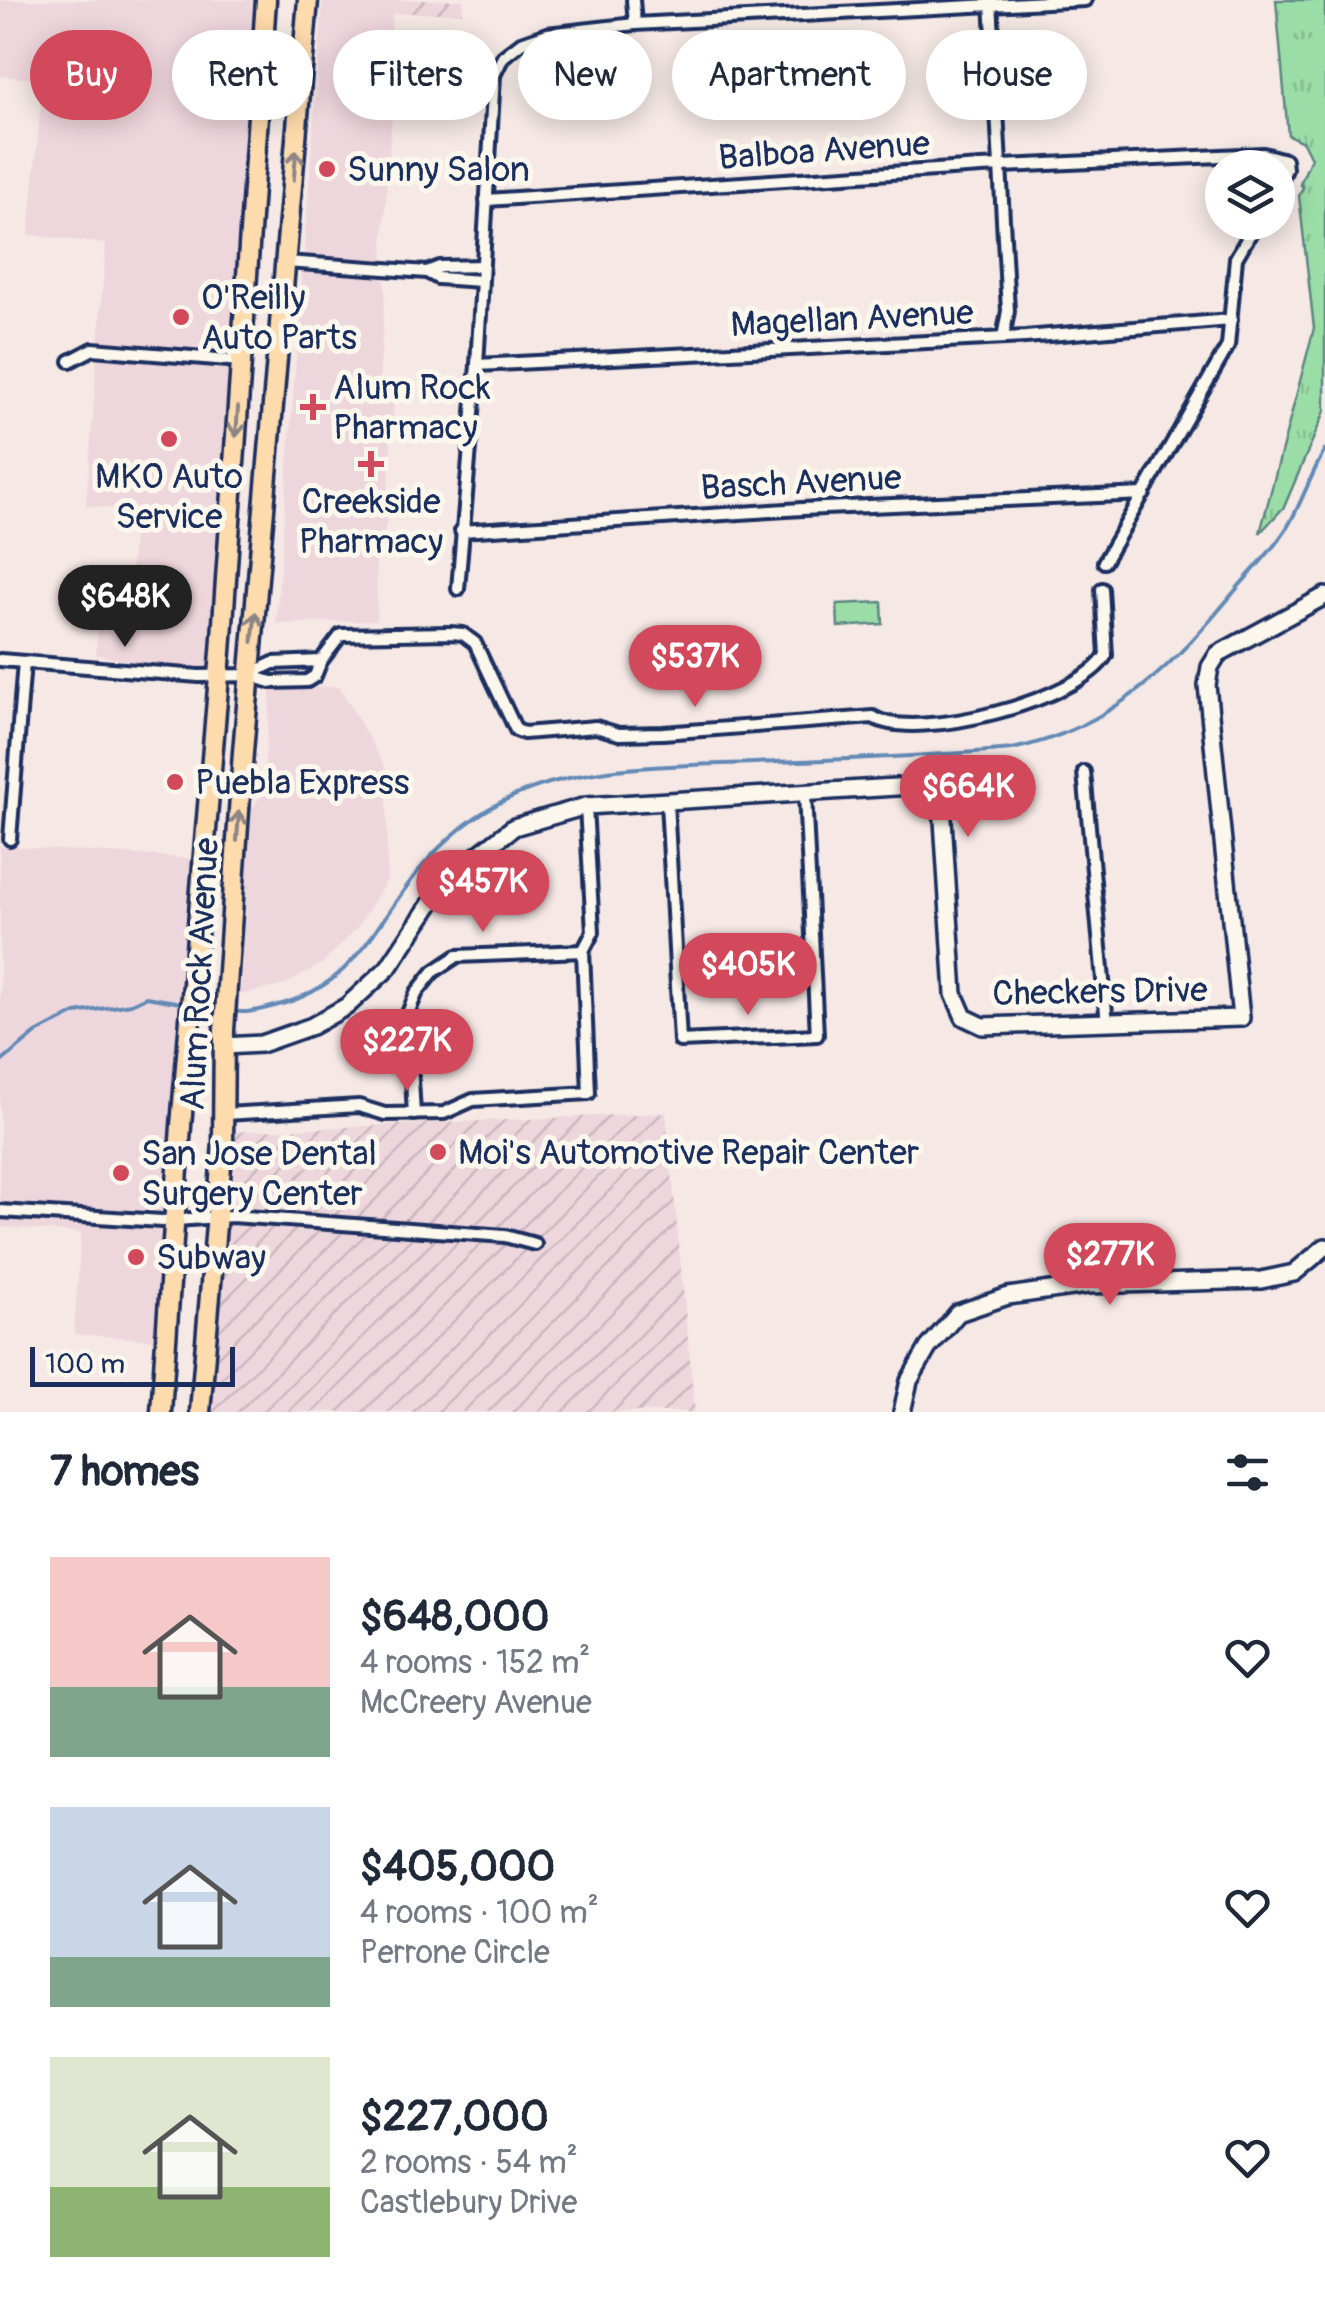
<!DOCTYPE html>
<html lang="en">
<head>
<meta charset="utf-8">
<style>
	:root { --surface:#fff; --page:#f6f6f7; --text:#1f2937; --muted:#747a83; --accent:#d1495b }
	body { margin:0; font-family:Pangolin,sans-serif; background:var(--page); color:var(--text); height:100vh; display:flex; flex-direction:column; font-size:38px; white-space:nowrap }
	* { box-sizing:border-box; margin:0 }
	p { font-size:32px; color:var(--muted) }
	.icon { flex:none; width:55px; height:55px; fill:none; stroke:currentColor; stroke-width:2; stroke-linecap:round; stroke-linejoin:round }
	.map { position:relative; height:1412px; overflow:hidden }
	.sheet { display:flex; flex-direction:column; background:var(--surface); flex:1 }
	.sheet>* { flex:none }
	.banner { position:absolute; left:30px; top:30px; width:1265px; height:90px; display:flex; gap:20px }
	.fabs { position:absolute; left:1205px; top:150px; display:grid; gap:20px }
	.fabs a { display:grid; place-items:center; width:90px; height:90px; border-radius:50%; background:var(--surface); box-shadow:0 5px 25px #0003; font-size:50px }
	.scale { position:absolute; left:30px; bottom:25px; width:205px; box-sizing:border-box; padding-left:10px; border:5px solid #1b2f5e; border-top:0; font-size:28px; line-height:35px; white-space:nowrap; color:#1b2f5e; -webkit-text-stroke:8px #fbf7ec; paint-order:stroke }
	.price { position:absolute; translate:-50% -85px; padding:0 22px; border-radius:35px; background:var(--accent); color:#fff; font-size:32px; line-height:65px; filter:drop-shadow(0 2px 5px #0008) }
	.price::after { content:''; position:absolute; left:50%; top:60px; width:30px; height:22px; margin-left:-15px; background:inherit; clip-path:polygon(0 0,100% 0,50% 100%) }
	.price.selected { background:#222; color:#fff }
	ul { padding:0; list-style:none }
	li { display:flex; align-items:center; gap:30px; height:250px; padding:0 50px }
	li span { display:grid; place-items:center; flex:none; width:280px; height:200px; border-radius:0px; color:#555 }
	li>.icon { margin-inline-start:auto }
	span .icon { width:120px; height:120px; fill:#fffc; stroke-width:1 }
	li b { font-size:42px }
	h2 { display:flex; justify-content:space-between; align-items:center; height:120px; padding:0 50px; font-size:42px }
	.tag { padding:0 35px; border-radius:45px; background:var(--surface); box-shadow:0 5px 25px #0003; font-size:35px; line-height:90px }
	.tag.selected { background:var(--accent); color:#fff }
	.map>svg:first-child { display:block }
	.built { fill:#eed6dd }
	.industrial { fill:url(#industrial-furrows) }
	.grass { fill:url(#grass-tufts); stroke:#5b8682; stroke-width:2.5 }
	.pitch { fill:#9bdda7; stroke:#5b8682; stroke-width:2.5 }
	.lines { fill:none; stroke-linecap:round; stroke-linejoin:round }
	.stream { stroke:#648ab6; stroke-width:4 }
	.street-casing { stroke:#1b2f5e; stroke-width:18 }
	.secondary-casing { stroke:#1b2f5e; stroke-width:22 }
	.primary-casing { stroke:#1b2f5e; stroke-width:25 }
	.street { stroke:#fbf7ec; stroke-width:10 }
	.secondary { stroke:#fbf7ec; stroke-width:15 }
	.primary { stroke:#fedbac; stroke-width:18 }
	.oneway { stroke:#8c8585 }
	.poi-dot { fill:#d1495b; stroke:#fbf7ec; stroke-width:4 }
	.labels { text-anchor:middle; stroke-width:10; stroke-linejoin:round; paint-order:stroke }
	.street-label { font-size:35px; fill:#1b2f5e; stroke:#fbf7ec }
	.poi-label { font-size:35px; fill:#1b2f5e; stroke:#fbf7ec; text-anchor:start }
</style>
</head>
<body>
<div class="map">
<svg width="1325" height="1412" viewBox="0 0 1325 1412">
	<defs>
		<pattern id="industrial-furrows" width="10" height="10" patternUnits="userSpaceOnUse" patternTransform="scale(2.5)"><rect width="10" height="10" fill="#eed6dd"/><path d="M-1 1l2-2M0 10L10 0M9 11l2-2" fill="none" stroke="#ccb8c0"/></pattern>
		<pattern id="grass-tufts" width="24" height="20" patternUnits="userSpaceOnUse" patternTransform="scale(2.5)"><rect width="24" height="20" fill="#9bdda7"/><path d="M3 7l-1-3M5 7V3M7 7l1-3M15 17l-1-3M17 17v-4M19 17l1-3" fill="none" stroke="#85be92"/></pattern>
	</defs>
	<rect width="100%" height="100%" fill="#f5e8e5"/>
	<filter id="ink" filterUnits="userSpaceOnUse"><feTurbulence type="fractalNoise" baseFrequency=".01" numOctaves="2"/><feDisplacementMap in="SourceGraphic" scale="20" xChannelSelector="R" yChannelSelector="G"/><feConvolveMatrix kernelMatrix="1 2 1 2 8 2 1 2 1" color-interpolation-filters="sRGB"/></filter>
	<g filter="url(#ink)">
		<!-- built -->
		<g class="built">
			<path d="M0,0H272L214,679L96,654L100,593L129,595L135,510L86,506L106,244L29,235L43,80L0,76Z"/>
			<path d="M323,0H408V13L392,14L390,40L397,42L383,242L385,294L378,398L394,401L386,525L376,558L377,620L276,624Z"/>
			<path d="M339,686L387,770V880L357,928L323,963L284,985L240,995L252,809L262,794L271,691Z"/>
			<path d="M0,846L200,859L159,1340L74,1334L81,1233L0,1227Z"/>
		</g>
		<!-- industrial -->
		<g class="industrial">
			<path d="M408,0H463L462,13H408Z"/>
			<path d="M666,1113L695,1412H210L232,1132Z"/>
		</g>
		<!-- grass -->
		<path class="grass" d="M1276,0H1325V411L1284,507L1260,533L1314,328L1299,196L1303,187L1300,184L1311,158L1303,142L1288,135Z"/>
		<!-- pitch -->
		<path class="pitch" d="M882,602L883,624L838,627L837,604Z"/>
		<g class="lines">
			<!-- stream -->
			<g class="stream">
				<path d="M196,1005L221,1009"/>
				<path d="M230,1011C247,1014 259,1010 275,1006C349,987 368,938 410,882C433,850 466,820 501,802C576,763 671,766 754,763C840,759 926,757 1012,749C1114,728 1176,663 1239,586C1255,567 1275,548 1288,526C1302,502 1311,474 1325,450"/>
				<path d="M0,1063L36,1033L76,1013L131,1004L146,997L187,1004"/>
			</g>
			<!-- street casing -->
			<g class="street-casing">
				<g id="street">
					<path d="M633,0L635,24"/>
					<path d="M991,1L1008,311L1003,338"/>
					<path d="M486,200L981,167L1263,154L1285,160L1286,169L1278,187"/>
					<path d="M286,262L427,272L438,278L481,281"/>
					<path d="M427,272L440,267L482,266"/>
					<path d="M70,361L93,349L241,361"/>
					<path d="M477,365L1025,337L1231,320"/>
					<path d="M461,531L802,509L1144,494"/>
					<path d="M1104,562L1228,346L1236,258L1257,222"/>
					<path d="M458,589L477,365L494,75L503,57L521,43L547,34L635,24L1085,0"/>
					<path d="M0,660L199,676L249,675L271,682L307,681L315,676L321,661L341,635L450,633L463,634L475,643L516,730L524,733L596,727L619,734L663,733L873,717C916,743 1080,700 1106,655L1102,589"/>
					<path d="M250,674L273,663L321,661"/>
					<path d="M1084,772L1107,1024"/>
					<path d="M667,802L680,1041L817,1035L805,794"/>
					<path d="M10,839L24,662"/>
					<path d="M225,1114L359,1106L385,1114L444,1113L473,1100L589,1093L583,951L593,932L586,806"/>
					<path d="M414,1114L408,1013L417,992L433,972L457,956L583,951"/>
					<path d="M0,1211L162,1221L232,1216L505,1236L535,1244"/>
				</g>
			</g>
			<!-- secondary casing -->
			<g class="secondary-casing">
				<g id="secondary">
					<path d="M224,1046L261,1044L312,1026L347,1006L388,968L447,879L514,827L586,806L912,786L926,788L942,804L954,994L964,1017L983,1026L1241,1018L1207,685L1210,667L1218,654L1325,596"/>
					<path d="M902,1412L909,1381L928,1348L958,1313L1008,1296L1087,1285L1261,1280L1294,1273L1325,1247"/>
				</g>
			</g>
			<!-- primary casing -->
			<g class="primary-casing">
				<g id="primary">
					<path d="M161,1412L181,1126L221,652L266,0"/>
					<path d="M200,1412L223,1143L224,1030L243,752L308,0"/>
				</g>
			</g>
			<!-- street -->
			<use href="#street" class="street"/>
			<!-- secondary -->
			<use href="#secondary" class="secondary"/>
			<!-- primary -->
			<use href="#primary" class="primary"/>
		</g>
		<!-- one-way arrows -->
		<defs><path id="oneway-shaft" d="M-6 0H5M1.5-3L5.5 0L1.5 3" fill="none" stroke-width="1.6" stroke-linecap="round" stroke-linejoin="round" transform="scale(2.5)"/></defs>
		<g class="oneway">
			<use href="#oneway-shaft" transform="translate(295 165) rotate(-85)"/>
			<use href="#oneway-shaft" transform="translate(237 422) rotate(94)"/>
			<use href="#oneway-shaft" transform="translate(254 627) rotate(-84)"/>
			<use href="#oneway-shaft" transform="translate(238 826) rotate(-86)"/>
		</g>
	</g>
	<!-- markers -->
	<g class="poi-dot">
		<circle cx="327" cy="169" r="10"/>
		<circle cx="181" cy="317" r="10"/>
		<path d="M308 392h10v10h10v10h-10v10h-10v-10h-10v-10h10z"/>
		<circle cx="169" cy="439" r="10"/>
		<path d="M366 449h10v10h10v10h-10v10h-10v-10h-10v-10h10z"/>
		<circle cx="175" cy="782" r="10"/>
		<circle cx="438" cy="1152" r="10"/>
		<circle cx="121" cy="1173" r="10"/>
		<circle cx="136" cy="1257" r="10"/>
	</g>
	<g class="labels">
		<!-- street labels -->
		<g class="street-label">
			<text transform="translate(824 150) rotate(-4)" y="12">Balboa Avenue</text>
			<text transform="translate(852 318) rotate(-3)" y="12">Magellan Avenue</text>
			<text transform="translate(801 482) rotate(-3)" y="12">Basch Avenue</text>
			<text transform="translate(199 974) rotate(-87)" y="12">Alum Rock Avenue</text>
			<text transform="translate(1100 991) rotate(-1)" y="12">Checkers Drive</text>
		</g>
		<!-- poi labels -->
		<g class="poi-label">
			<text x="347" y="181">Sunny Salon</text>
			<text x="201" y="309">O'Reilly<tspan x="201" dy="40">Auto Parts</tspan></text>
			<text x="333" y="399">Alum Rock<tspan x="333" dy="40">Pharmacy</tspan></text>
			<text x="169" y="488" text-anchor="middle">MKO Auto<tspan x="169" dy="40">Service</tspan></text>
			<text x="371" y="513" text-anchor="middle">Creekside<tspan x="371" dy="40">Pharmacy</tspan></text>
			<text x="195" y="794">Puebla Express</text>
			<text x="458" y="1164">Moi's Automotive Repair Center</text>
			<text x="141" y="1165">San Jose Dental<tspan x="141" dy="40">Surgery Center</tspan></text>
			<text x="156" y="1269">Subway</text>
		</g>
	</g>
</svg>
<div class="fabs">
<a><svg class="icon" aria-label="layers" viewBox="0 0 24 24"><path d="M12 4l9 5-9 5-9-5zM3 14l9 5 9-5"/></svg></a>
</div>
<div class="scale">100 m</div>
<b class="price selected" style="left:125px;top:650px">$648K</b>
<b class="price" style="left:695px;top:710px">$537K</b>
<b class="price" style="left:968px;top:840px">$664K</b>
<b class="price" style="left:483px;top:935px">$457K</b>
<b class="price" style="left:748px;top:1018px">$405K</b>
<b class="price" style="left:407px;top:1094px">$227K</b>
<b class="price" style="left:1110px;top:1308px">$277K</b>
<div class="banner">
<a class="tag selected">Buy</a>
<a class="tag">Rent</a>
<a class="tag">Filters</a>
<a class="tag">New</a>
<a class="tag">Apartment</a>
<a class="tag">House</a>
</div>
</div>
<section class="sheet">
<h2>7 homes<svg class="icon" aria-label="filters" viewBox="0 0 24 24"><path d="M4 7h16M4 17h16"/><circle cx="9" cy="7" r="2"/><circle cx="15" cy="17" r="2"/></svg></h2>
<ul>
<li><span style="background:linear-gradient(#f6c9c9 65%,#7fa58c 0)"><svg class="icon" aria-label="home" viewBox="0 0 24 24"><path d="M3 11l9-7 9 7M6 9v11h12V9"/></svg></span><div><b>$648,000</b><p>4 rooms · 152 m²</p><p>McCreery Avenue</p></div><svg class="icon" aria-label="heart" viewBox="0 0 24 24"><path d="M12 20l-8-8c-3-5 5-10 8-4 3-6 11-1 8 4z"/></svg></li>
<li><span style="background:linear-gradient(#c9d6e8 75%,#7fa58c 0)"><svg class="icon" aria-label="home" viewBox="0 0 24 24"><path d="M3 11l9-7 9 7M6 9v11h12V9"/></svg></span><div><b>$405,000</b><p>4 rooms · 100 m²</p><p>Perrone Circle</p></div><svg class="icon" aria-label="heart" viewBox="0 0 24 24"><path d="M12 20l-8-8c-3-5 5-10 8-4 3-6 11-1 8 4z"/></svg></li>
<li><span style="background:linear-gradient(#dfe7d0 65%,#8fb573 0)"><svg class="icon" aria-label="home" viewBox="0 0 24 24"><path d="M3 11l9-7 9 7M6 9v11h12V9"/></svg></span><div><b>$227,000</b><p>2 rooms · 54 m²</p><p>Castlebury Drive</p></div><svg class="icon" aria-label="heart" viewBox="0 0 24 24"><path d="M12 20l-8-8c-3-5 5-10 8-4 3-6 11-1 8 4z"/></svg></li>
</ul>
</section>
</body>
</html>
